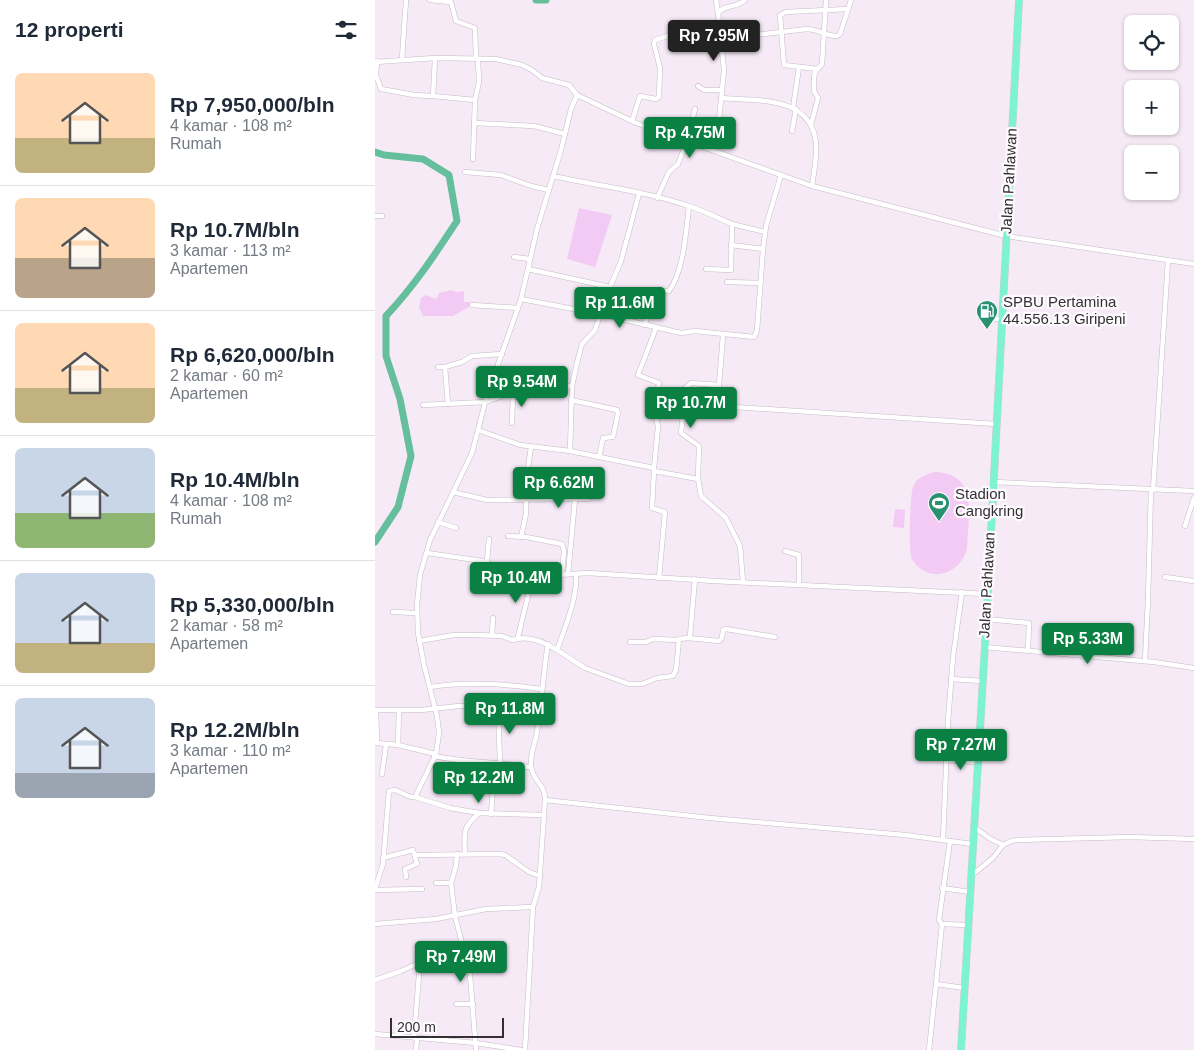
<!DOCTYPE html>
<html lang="id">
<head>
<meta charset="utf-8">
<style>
	:root { --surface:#fff; --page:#f6f6f7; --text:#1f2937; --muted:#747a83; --line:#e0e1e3; --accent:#0b8043 }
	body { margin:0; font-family:Arial,sans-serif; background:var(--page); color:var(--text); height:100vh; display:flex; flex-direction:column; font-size:19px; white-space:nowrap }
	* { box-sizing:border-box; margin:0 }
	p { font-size:16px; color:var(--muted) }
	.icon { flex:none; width:28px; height:28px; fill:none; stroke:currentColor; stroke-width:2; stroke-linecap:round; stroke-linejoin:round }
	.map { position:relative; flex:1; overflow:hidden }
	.panel { display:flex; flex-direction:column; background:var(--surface); width:375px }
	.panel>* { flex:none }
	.tools { position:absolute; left:749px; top:15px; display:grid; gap:10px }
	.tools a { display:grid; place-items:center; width:55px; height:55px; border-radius:8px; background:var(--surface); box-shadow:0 1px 4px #0004; font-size:25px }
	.scale { position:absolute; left:15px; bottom:12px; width:114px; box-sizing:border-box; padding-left:5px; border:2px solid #342f34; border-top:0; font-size:14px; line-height:18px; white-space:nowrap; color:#342f34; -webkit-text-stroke:4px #fefbfe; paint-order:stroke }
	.price { position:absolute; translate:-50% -42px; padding:0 11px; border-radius:5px; background:var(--accent); color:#fff; font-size:16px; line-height:32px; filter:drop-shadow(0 1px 2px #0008) }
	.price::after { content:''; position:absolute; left:50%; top:30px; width:15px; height:11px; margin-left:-8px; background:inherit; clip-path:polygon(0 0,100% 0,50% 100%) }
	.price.current { background:#222; color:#fff }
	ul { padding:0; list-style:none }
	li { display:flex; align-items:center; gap:15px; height:125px; padding:0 15px }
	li+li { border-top:1px solid var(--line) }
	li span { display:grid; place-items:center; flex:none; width:140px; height:100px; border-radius:8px; color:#555 }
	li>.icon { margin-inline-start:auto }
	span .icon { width:60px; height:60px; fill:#fffc; stroke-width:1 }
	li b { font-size:21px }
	h2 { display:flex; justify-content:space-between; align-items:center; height:60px; padding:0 15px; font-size:21px }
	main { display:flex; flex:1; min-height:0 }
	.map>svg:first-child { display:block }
	.green { fill:#f3caf4 }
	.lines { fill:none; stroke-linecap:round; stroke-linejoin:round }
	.river { stroke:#65be9c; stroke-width:7 }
	.street-casing { stroke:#c6bac6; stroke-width:5.5 }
	.primary-casing { stroke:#d2d1d2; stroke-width:8 }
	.street { stroke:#fff; stroke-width:4.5 }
	.primary { stroke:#7df3d1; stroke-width:7 }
	.labels { text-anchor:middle; stroke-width:4.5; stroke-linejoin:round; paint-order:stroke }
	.street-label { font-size:15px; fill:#342f34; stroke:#fefbfe }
	.poi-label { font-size:15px; fill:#342f34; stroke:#fefbfe; text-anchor:start }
</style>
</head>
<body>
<main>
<section class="panel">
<h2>12 properti<svg class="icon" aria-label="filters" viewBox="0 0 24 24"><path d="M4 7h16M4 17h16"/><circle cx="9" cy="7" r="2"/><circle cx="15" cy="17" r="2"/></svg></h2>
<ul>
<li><span style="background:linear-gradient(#ffd9b3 65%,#c2b280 0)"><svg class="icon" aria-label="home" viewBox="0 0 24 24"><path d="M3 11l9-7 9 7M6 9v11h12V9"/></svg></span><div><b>Rp 7,950,000/bln</b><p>4 kamar · 108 m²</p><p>Rumah</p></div></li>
<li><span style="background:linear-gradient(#ffd9b3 60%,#b9a48a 0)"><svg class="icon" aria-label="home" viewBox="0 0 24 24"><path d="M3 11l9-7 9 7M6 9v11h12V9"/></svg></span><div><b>Rp 10.7M/bln</b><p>3 kamar · 113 m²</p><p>Apartemen</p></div></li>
<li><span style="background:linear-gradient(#ffd9b3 65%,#c2b280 0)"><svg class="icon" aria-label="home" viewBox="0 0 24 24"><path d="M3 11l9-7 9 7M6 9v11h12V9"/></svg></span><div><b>Rp 6,620,000/bln</b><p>2 kamar · 60 m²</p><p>Apartemen</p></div></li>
<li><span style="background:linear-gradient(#c9d6e8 65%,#8fb573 0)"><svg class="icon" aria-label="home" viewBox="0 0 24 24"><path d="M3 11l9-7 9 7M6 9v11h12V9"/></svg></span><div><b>Rp 10.4M/bln</b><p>4 kamar · 108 m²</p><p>Rumah</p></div></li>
<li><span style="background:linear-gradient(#c9d6e8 70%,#c2b280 0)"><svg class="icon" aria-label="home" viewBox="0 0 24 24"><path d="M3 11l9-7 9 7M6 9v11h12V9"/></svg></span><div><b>Rp 5,330,000/bln</b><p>2 kamar · 58 m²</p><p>Apartemen</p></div></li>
<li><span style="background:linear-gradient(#c9d6e8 75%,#9aa5b1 0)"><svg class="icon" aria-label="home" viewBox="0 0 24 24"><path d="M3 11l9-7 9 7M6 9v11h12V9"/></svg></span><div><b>Rp 12.2M/bln</b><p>3 kamar · 110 m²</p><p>Apartemen</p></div></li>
</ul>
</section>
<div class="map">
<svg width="819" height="1050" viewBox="0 0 819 1050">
	<rect width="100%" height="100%" fill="#f7eaf7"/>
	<!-- green -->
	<g class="green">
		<path d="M204,208L237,215L220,267L192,259Z"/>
		<path d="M76,290L82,292L89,291V302H95L94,307L78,316H48L44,307L46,298L51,295L61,299L64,293Z"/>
		<path d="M559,472C605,473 593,517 592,549C585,576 551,584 537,559C533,552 535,495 538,487C542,477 550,475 559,472Z"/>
		<path d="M520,509L530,510L529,528L518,527Z"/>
	</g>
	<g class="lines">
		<!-- river -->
		<g class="river">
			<path d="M161,0H171"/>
			<path d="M0,152L9,155L48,159L74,175L82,221C59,256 40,285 11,316V356L25,399L36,456L23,507L0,542"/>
		</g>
		<!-- street casing -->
		<g class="street-casing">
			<g id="street">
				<path d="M55,0L76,2L81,21L100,28L101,59"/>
				<path d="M341,0L343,13"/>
				<path d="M345,39L432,29C443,29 450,36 462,36L465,34L476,0"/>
				<path d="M27,59L31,0"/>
				<path d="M2,61L1,75L6,89L39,95L58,96L60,58"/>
				<path d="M0,62L60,58L121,59L147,65L157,70L167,78L194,85L202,95"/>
				<path d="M443,69L409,65L405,15L411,12L473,9"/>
				<path d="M323,86L329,90H346"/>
				<path d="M58,96L100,100"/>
				<path d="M346,98C381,101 436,95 441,143C442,157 439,172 437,186"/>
				<path d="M418,108L424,67"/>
				<path d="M257,121L265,96L281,99L284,97L285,68L279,44L280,40L315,29L343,24"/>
				<path d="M99,123L159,126L190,134"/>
				<path d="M436,125L443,98L439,91V77L440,72L447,64L451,0"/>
				<path d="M417,131L421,109"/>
				<path d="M338,149L344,120L349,70L343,13C349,4 363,8 370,0"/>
				<path d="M98,159L100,100L104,82L103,59"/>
				<path d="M90,172L126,175L156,186L174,190"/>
				<path d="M178,176C223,186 270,191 314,206C329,211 343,218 357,224L356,270L331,269"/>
				<path d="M282,198L294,172L303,164L312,141L320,109"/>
				<path d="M0,216H7"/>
				<path d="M357,224L390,232"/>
				<path d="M356,245L388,249"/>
				<path d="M139,257L155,259"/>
				<path d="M153,269L235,287L246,261L264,194"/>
				<path d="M352,282L385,283"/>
				<path d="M146,299L225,314L306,333L320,331L379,337L382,331L388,249L391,226L406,175"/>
				<path d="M97,305L143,308"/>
				<path d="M606,318L626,319"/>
				<path d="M269,325L283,294L286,291H294C309,271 311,231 314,206"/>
				<path d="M348,335L344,385V406L621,424"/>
				<path d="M63,367H70"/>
				<path d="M196,400L242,410L243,413L238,437L228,438L224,457"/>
				<path d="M73,404L70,367L87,362L97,356L127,354"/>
				<path d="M48,405L111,402L135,393L176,387L197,386"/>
				<path d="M137,423L138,393"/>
				<path d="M103,430L145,445L195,451L279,468L283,427L280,410L284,383L263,375L281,328"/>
				<path d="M195,451L197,386L202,363L207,344L220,330L235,287"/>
				<path d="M279,468V471L323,479L326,496L351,518L365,546L368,582"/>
				<path d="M279,471L277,508L290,512L284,578"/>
				<path d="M323,479L324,446L306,433L311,387L316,383L344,385"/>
				<path d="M618,482L819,491"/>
				<path d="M778,490L793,261"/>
				<path d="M78,492L112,500L200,499"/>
				<path d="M149,500L147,477L153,468L156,447"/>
				<path d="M63,522L81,528"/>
				<path d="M810,526L819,498"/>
				<path d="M133,536L151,537L187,544L189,551L187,575"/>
				<path d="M146,537L151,514V500"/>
				<path d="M410,551L424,555V585"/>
				<path d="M52,553L108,561L124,568L166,576L213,573L339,581L612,594"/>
				<path d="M112,562L114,539"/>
				<path d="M193,574L200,499H213"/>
				<path d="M790,577L819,581"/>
				<path d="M18,612L42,613"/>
				<path d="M611,619L654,623L653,650"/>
				<path d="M117,635L118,618"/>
				<path d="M143,637L158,575"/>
				<path d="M313,638L344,641L347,638L348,630L351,629L400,637"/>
				<path d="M44,641L79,635H100L127,636L137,640C153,635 168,641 182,650C190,628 203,596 201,574"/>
				<path d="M255,642H271L278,639L304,640"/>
				<path d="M609,647L779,662L819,668"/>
				<path d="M182,650L210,668L254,684H267L282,678L298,676L301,670L304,639L313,638L315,636L320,579"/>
				<path d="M770,661L773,600L776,489"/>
				<path d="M576,679L607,681"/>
				<path d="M55,687C93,681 129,684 167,689"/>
				<path d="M123,708L125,763"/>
				<path d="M0,710H46L84,706H105L164,713"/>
				<path d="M1,710L2,743L23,745L61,754"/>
				<path d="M23,745L24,710"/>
				<path d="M59,756C83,761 106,762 129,764C139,764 146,767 156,767"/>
				<path d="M571,760L602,762"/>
				<path d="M7,774L11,745"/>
				<path d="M40,797L75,808L104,813L168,815"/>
				<path d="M170,800L335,818L530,835L597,844"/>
				<path d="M116,814L120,763"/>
				<path d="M598,826L614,838L628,845L636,841L641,840L755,837L819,839"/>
				<path d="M568,840L573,721L578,657L587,592"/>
				<path d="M575,841L564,920L567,924L593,925"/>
				<path d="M82,854L81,866L76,883L80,916L95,975L101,1050"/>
				<path d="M90,854C89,833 87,828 104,813"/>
				<path d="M41,855L125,854L130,855L154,872L165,876"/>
				<path d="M8,858L38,850L42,864L30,869L31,877"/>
				<path d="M597,875L618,858L628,845"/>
				<path d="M61,883H76"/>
				<path d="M567,888L595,892"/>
				<path d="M0,889L8,864L14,791L20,790L36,797H40L61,754L64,733L62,716L49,665L43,633L42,605L45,575L55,540L97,453L111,399L146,299L162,229L186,150L196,109L202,95L261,123L437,186L631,236L819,264"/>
				<path d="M0,890L47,889"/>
				<path d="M0,924L61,919L111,909L158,907"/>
				<path d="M567,924L561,984L589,988"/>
				<path d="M0,980L26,971L46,962L89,951"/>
				<path d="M81,1004H98"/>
				<path d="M0,1034L101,1043L146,1050"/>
				<path d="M39,1037L45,962"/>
				<path d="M41,1050L42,1038"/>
				<path d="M150,1050L158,907L164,887L170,800C170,783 158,782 156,766C155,755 160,743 162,732C167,703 168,673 173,644"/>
				<path d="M554,1050L561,984"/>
			</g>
		</g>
		<!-- primary casing -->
		<g class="primary-casing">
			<path id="primary" d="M586,1050L611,628L644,0"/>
		</g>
		<!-- street -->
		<use href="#street" class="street"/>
		<!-- primary -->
		<use href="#primary" class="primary"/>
	</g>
	<!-- icons -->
	<defs>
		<g id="fuel-pin" transform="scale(1.125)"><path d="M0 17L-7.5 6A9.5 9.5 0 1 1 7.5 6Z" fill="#279170" stroke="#fefbfe"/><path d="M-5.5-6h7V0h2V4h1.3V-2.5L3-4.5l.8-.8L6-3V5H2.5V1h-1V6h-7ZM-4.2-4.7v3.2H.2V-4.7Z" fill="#fff"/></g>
		<g id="stadium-pin" transform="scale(1.125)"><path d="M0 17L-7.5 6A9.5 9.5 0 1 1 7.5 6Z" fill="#279170" stroke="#fefbfe"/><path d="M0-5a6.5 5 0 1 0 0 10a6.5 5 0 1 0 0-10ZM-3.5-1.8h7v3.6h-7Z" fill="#fff"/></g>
	</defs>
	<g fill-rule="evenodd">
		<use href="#fuel-pin" x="612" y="311"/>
		<use href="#stadium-pin" x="564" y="503"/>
	</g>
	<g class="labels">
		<!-- street labels -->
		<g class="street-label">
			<text transform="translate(634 181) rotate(-87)" y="5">Jalan Pahlawan</text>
			<text transform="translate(612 585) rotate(-87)" y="5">Jalan Pahlawan</text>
		</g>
		<!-- poi labels -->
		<g class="poi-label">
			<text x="628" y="307">SPBU Pertamina<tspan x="628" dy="17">44.556.13 Giripeni</tspan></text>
			<text x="580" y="499">Stadion<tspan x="580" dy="17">Cangkring</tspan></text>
		</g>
	</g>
</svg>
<div class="tools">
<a><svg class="icon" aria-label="locate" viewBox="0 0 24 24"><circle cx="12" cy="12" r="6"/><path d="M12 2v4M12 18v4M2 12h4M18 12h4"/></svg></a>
<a>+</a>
<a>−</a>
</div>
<div class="scale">200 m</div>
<b class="price current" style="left:339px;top:62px">Rp 7.95M</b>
<b class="price" style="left:315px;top:159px">Rp 4.75M</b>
<b class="price" style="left:245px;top:329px">Rp 11.6M</b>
<b class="price" style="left:147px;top:408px">Rp 9.54M</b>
<b class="price" style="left:316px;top:429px">Rp 10.7M</b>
<b class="price" style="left:184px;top:509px">Rp 6.62M</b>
<b class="price" style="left:141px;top:604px">Rp 10.4M</b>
<b class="price" style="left:713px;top:665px">Rp 5.33M</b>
<b class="price" style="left:135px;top:735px">Rp 11.8M</b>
<b class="price" style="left:586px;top:771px">Rp 7.27M</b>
<b class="price" style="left:104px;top:804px">Rp 12.2M</b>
<b class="price" style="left:86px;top:983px">Rp 7.49M</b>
</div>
</main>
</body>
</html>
